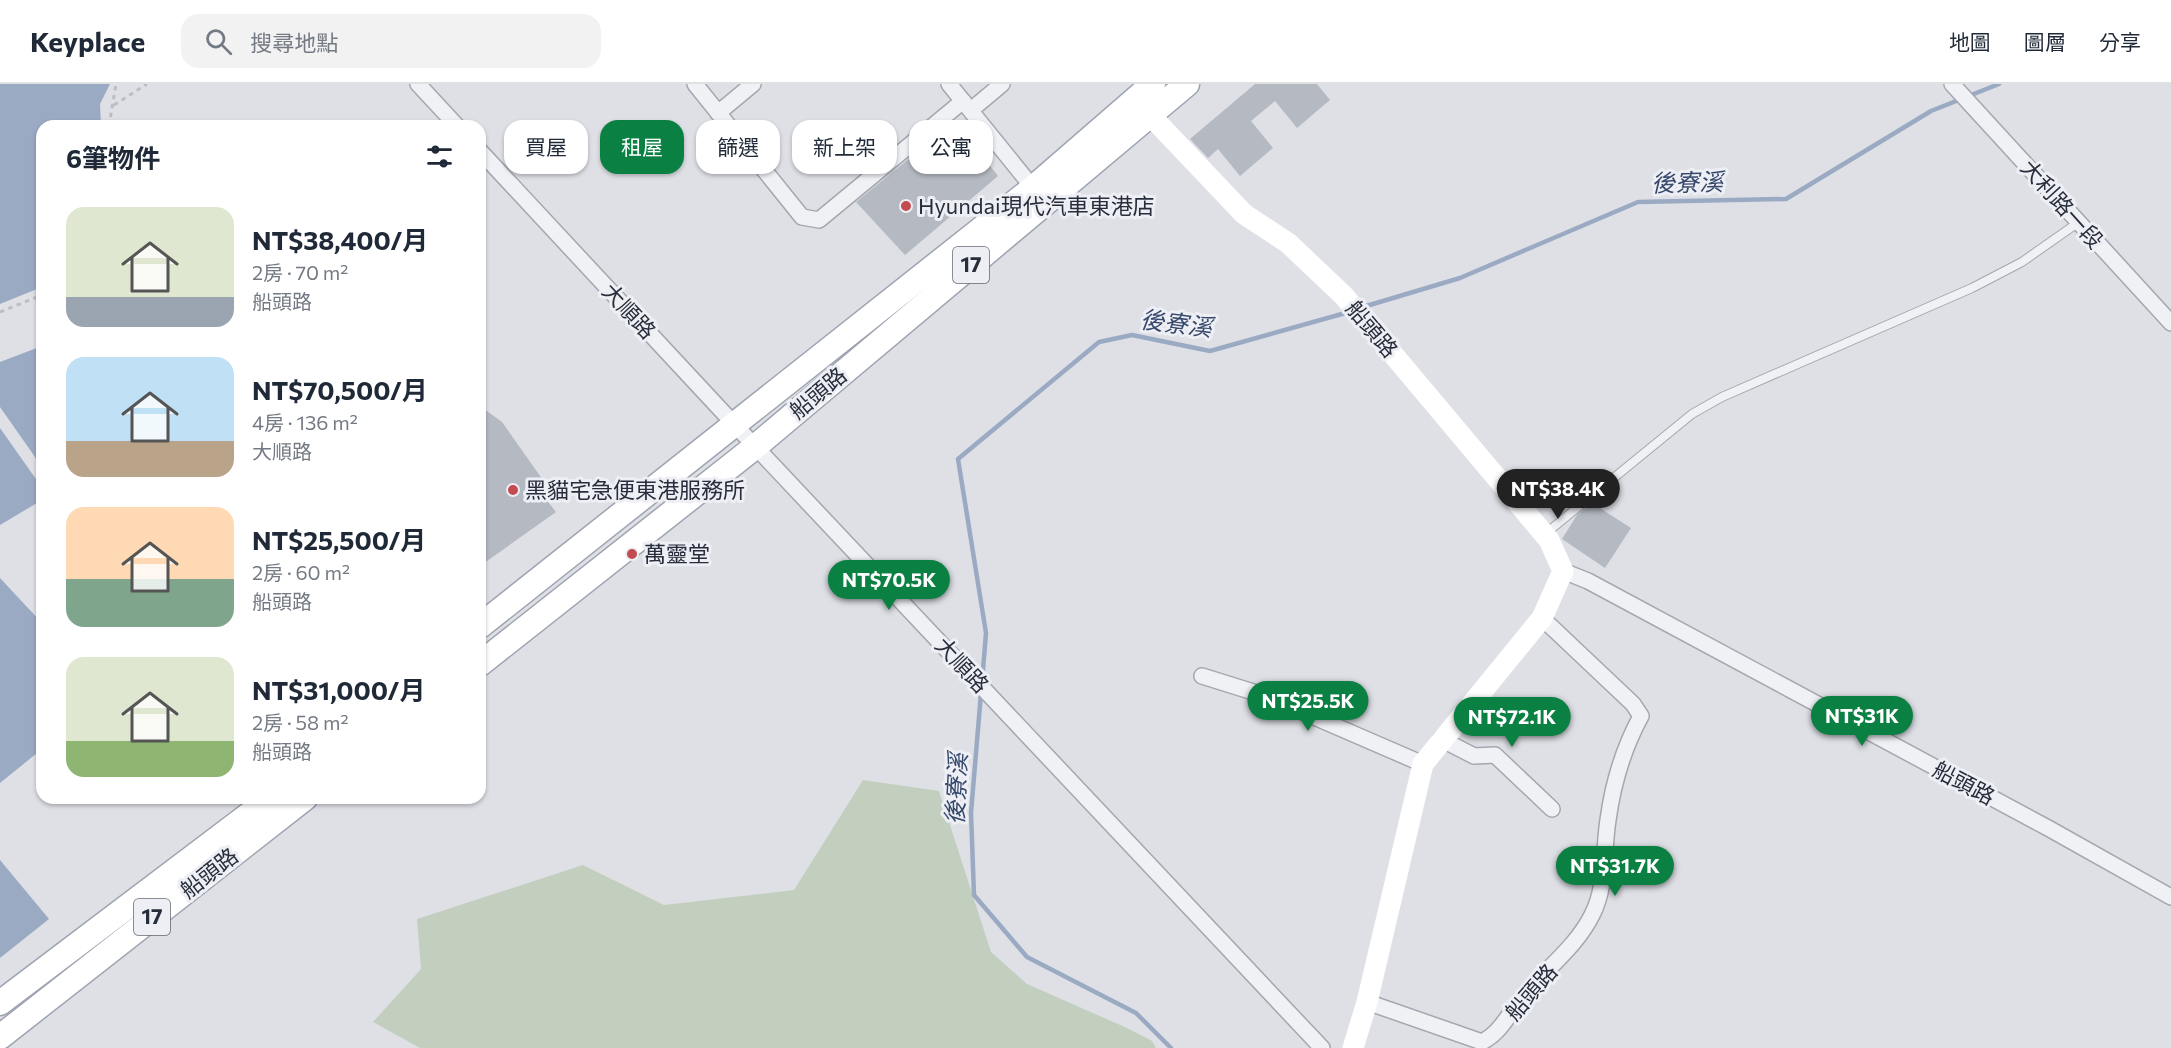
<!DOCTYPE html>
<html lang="zh-TW">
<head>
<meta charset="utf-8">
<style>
	:root { --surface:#fff; --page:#f2f2f3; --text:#1f2937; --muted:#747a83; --line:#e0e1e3; --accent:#0b8043 }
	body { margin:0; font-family:Commissioner,"Noto Sans TC",sans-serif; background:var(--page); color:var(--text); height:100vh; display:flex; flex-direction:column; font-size:22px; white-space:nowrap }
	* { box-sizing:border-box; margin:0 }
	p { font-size:20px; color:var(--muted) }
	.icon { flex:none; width:33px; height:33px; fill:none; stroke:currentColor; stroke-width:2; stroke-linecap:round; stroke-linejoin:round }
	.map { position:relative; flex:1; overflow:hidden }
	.details { position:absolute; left:36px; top:36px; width:450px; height:684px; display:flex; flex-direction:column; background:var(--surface); border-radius:18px; box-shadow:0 2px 4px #0004 }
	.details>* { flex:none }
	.top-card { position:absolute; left:504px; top:36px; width:570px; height:54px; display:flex; gap:12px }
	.price { position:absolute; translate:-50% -51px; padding:0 14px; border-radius:21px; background:var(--accent); color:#fff; font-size:20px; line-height:39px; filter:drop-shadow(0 2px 3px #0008) }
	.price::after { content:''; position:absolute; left:50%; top:36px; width:18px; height:14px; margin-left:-9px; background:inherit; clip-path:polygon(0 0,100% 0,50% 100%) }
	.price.active { background:#222; color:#fff }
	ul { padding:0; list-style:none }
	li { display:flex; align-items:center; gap:18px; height:150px; padding:0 30px }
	li span { display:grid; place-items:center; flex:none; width:168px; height:120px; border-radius:18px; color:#555 }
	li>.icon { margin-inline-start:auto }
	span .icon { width:72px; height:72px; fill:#fffc; stroke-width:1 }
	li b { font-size:26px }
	h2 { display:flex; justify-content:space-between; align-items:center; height:72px; padding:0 30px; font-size:26px }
	.tag { padding:0 21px; border-radius:18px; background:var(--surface); box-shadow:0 2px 4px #0004; font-size:21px; line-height:54px }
	.tag.active { background:var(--accent); color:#fff }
	header { display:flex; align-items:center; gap:36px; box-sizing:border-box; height:84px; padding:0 30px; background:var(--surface); border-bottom:2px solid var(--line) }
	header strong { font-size:28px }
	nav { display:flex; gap:33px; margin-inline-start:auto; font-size:21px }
	.search { width:420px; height:54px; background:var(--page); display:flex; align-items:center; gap:15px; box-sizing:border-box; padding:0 21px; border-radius:18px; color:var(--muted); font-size:22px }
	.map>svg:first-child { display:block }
	.green { fill:#c2cfbf }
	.water { fill:#9baac3 }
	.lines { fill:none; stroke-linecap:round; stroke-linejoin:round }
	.stream { stroke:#9baac3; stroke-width:4.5 }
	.building { fill:#b5b9c2 }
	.lane-casing { stroke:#a4a7af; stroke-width:10 }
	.street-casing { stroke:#a4a7af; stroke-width:18 }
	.primary-casing { stroke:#9ea3b0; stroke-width:27 }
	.path { stroke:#bcbec5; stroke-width:3; stroke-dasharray:4.5 4.5; stroke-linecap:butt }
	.lane { stroke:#f0f1f5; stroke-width:8 }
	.street { stroke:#f0f1f5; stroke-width:15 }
	.secondary { stroke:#fff; stroke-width:21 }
	.primary { stroke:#fff; stroke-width:24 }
	.poi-dot { fill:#c24c51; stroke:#edeff4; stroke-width:2 }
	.labels { text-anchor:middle; stroke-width:6; stroke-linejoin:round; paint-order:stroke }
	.shield { fill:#edeff4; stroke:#636772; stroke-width:1.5 }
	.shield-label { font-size:21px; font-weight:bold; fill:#282d3b }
	.street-label { font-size:22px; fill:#282d3b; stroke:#edeff4 }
	.poi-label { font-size:22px; fill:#282d3b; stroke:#edeff4; text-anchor:start }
	.water-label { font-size:24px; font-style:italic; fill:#36486b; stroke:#edeff4 }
</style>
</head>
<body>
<header>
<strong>Keyplace</strong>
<div class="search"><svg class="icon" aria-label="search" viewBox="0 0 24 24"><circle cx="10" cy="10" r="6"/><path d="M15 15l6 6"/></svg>搜尋地點</div>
<nav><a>地圖</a><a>圖層</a><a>分享</a></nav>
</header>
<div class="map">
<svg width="2171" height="964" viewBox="0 0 2171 964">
	<rect width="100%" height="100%" fill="#dee0e6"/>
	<!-- green -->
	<path class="green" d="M863,696L939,707L991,868L1027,900L1127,944L1152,957L1156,964H420L373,938L421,885L417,835L583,781L664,821L794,806Z"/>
	<!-- water -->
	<g class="water">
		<path d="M0,0H110L100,20L101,42H42V203L0,220Z"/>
		<path d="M42,262V383L0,323V278Z"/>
		<path d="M0,344L38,398L37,419L0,441Z"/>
		<path d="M0,494L42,539V665L0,699Z"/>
		<path d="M0,776L49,835L0,874Z"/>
	</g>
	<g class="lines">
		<!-- stream -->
		<g class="stream">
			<path d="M1363,223L1460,194L1638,118L1786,115L1931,27L1999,0"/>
			<path d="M982,598L986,549L958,375L1099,258L1132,251L1210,267L1349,228"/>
			<path d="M981,609L971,729L974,811L1027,873L1136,929L1171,964"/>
		</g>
	</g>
	<!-- building -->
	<g class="building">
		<path d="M1255,0H1317L1330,16L1297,44L1275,17L1251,37L1273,64L1240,92L1218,65L1208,74L1190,55Z"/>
		<path d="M949,42L965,50L998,92L905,171L856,118Z"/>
		<path d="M480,322L502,338L545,399V414L556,428L480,482Z"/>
		<path d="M1592,419L1631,444L1605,484L1562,455L1577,431Z"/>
	</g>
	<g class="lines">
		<!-- lane casing -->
		<g class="lane-casing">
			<path id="lane" d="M1545,450L1692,330L1722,313L1972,204L2022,178L2079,138"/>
		</g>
		<!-- street casing -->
		<g class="street-casing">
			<g id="street">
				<path d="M418,0L457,42"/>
				<path d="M695,0L802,133L819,136L963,17"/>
				<path d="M949,0L1038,110"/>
				<path d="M1952,0L2171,239"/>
				<path d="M971,26L1002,0"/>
				<path d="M718,29L753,0"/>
				<path d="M480,67L734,340L1322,964"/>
				<path d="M1563,487L1588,497L2048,744L2171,813"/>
				<path d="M1202,592L1266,612L1423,680"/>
				<path d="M1441,655L1474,672L1495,671L1552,725"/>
				<path d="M1367,918L1482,958C1502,948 1510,927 1524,911C1547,884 1576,863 1592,831C1607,802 1603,767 1608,736C1613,699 1623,665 1641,632L1633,620L1542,534"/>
			</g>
		</g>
		<!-- primary casing -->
		<g class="primary-casing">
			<g id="primary">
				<path d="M480,542L1033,104L1153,0"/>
				<path d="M480,580L756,362L1187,0"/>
				<path d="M0,919L271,714"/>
				<path d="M0,953L305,714"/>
			</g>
		</g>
		<!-- path -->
		<g class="path">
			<path d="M114,21L147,0"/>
			<path d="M109,42L116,0"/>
			<path d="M0,228L42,211"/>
		</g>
		<!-- lane -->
		<use href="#lane" class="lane"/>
		<!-- street -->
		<use href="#street" class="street"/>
		<!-- secondary -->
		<path class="secondary" d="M1143,19L1150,31L1244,130L1288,159L1344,212L1549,456L1563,487L1542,534L1423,680L1367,918L1353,964"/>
		<!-- primary -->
		<use href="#primary" class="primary"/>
	</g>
	<!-- markers -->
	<g class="poi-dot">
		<circle cx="906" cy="122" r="6"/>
		<circle cx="513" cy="406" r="6"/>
		<circle cx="632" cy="470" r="6"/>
	</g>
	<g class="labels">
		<!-- shield labels -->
		<g class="shield">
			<rect x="953" y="163" width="36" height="36" rx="4.5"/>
			<rect x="134" y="815" width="36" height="36" rx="4.5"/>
		</g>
		<g class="shield-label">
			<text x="971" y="188">17</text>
			<text x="152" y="840">17</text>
		</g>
		<!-- street labels -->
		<g class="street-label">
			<text transform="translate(2062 120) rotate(48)" y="8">大利路一段</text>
			<text transform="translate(629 227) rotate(47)" y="8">大順路</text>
			<text transform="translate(1372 245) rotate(50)" y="8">船頭路</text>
			<text transform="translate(818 309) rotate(-40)" y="8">船頭路</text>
			<text transform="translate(962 581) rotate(47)" y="8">大順路</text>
			<text transform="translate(1964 699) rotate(28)" y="8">船頭路</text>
			<text transform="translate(209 789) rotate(-38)" y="8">船頭路</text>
			<text transform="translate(1531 908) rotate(-49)" y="8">船頭路</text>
		</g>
		<!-- poi labels -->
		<g class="poi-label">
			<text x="918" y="130">Hyundai現代汽車東港店</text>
			<text x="525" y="414">黑貓宅急便東港服務所</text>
			<text x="644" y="478">萬靈堂</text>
		</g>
		<!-- water labels -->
		<g class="water-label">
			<text transform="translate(1687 99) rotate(-1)" y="8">後寮溪</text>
			<text transform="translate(1176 240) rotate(7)" y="8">後寮溪</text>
			<text transform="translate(957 705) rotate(-87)" y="8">後寮溪</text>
		</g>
	</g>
</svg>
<b class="price active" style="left:1558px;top:436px">NT$38.4K</b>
<b class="price" style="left:889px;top:527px">NT$70.5K</b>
<b class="price" style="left:1308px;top:648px">NT$25.5K</b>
<b class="price" style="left:1862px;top:663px">NT$31K</b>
<b class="price" style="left:1512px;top:664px">NT$72.1K</b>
<b class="price" style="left:1615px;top:813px">NT$31.7K</b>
<div class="top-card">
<a class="tag">買屋</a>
<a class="tag active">租屋</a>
<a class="tag">篩選</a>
<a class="tag">新上架</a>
<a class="tag">公寓</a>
</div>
<section class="details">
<h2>6筆物件<svg class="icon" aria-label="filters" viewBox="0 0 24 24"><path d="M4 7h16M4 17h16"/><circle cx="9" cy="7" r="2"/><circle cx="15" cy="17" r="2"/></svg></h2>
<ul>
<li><span style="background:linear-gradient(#dfe7d0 75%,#9aa5b1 0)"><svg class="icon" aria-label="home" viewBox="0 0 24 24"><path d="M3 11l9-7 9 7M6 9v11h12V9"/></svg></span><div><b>NT$38,400/月</b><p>2房 · 70 m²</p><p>船頭路</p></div></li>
<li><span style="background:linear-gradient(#bfe0f5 70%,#b9a48a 0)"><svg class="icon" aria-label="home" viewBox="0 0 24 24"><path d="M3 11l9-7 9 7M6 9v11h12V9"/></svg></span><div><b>NT$70,500/月</b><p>4房 · 136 m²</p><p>大順路</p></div></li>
<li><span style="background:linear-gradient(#ffd9b3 60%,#7fa58c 0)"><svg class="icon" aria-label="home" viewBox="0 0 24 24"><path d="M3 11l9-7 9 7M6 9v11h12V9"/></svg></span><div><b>NT$25,500/月</b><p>2房 · 60 m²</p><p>船頭路</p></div></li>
<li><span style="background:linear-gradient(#dfe7d0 70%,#8fb573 0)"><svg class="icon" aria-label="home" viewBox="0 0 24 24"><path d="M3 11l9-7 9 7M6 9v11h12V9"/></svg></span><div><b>NT$31,000/月</b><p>2房 · 58 m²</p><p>船頭路</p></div></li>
</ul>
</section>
</div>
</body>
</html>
